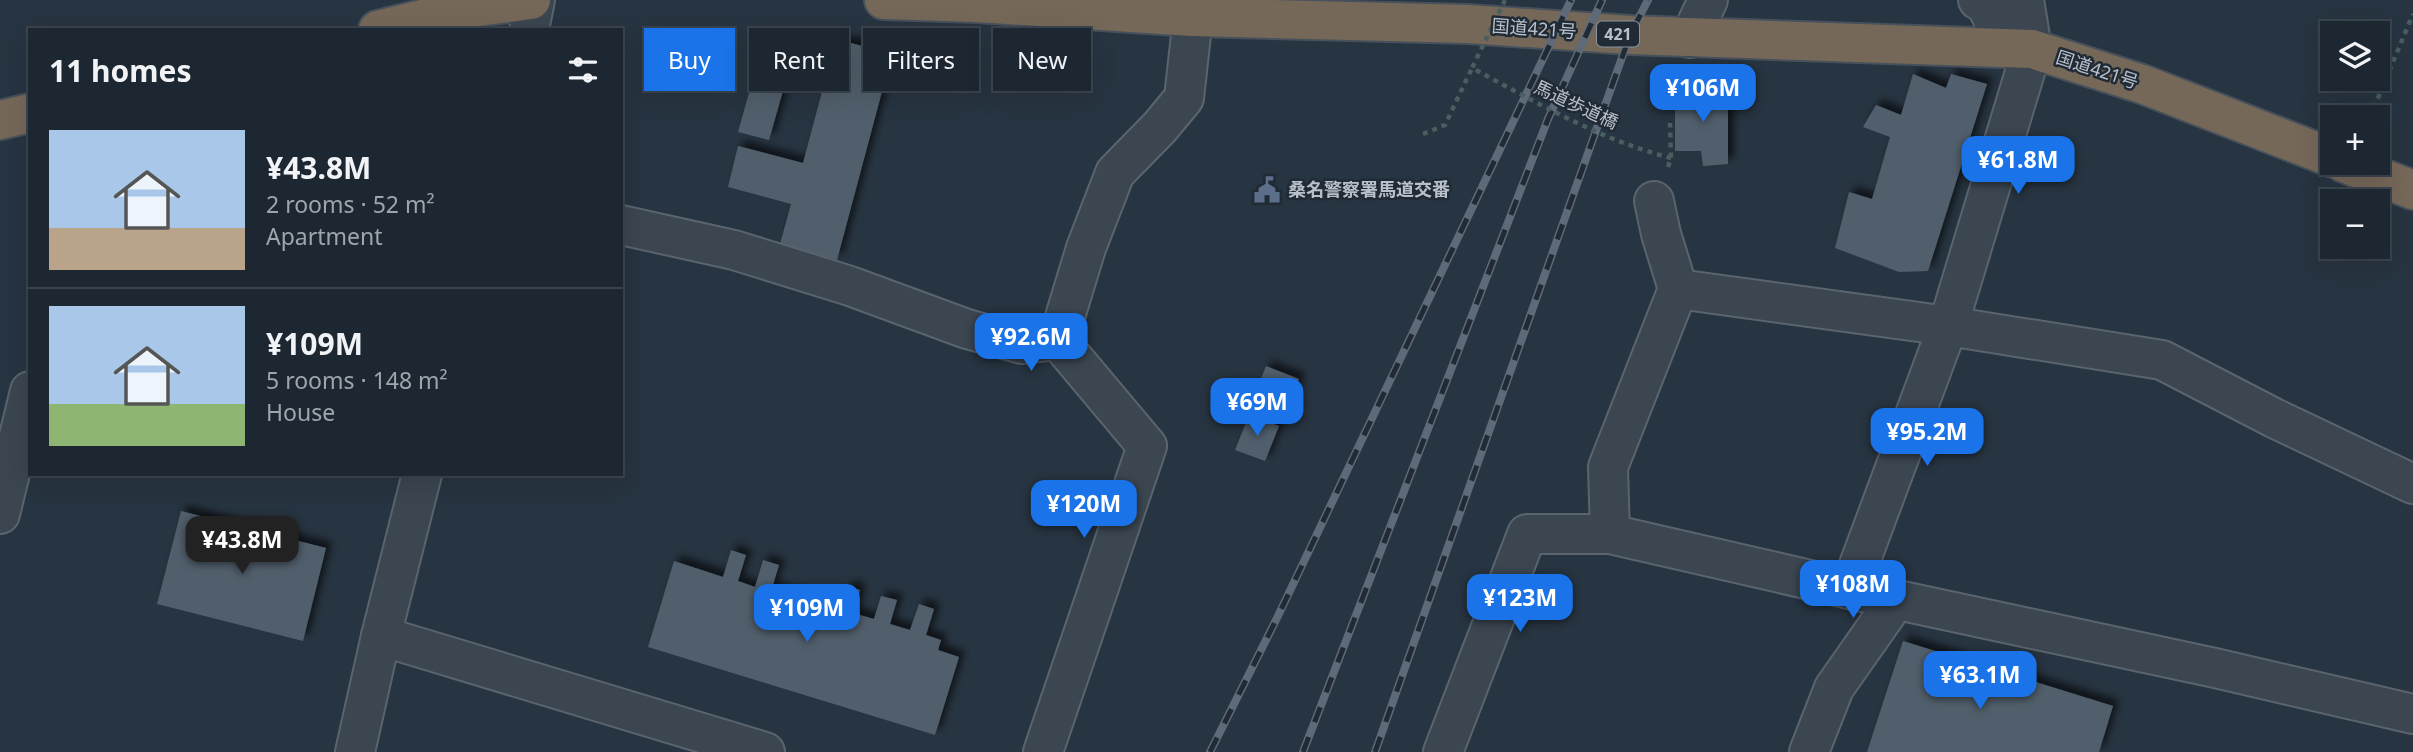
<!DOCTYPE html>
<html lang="en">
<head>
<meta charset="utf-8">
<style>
	:root { --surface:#1d2731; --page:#2a333d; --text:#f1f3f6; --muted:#a0a5ab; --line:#3b444d; --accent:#1a73e8 }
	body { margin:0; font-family:"Noto Sans","Noto Sans JP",sans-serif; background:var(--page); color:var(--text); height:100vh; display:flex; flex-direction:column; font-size:26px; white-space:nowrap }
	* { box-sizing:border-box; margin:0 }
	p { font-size:23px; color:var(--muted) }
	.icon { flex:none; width:38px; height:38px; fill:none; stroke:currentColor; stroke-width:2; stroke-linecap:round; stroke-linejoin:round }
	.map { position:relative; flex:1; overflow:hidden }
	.details { position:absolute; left:28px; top:28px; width:595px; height:448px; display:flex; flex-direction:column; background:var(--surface); border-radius:0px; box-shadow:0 7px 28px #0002,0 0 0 2px var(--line) }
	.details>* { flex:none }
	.guide { position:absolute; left:644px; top:28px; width:665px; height:63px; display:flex; gap:14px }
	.buttons { position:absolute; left:2320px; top:21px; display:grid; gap:14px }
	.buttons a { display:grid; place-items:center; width:70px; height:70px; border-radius:0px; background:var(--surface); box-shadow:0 7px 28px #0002,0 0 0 2px var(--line); font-size:35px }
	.price { position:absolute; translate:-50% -60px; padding:0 16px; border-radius:14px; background:var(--accent); color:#fff; font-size:23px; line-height:46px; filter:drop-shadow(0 2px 4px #0008) }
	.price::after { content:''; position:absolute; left:50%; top:42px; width:21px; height:16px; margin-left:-10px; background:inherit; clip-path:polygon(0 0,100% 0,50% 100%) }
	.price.on { background:#222; color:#fff }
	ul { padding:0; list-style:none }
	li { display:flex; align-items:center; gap:21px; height:175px; padding:0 21px }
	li+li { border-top:2px solid var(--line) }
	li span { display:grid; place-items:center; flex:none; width:196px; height:140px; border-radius:0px; color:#555 }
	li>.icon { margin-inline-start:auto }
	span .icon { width:84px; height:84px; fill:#fffc; stroke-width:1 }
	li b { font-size:30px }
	h2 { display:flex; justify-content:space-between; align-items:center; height:84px; padding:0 21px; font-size:30px }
	.chip { padding:0 24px; border-radius:0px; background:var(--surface); box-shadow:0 7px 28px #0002,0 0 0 2px var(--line); font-size:24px; line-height:63px }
	.chip.on { background:var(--accent); color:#fff }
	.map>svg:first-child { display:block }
	.building { fill:#515f6c; filter:url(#shadow) }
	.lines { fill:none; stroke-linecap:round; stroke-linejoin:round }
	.minor-casing { stroke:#59646e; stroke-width:42 }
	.highway-casing { stroke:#46515b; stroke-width:42 }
	.path { stroke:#485e5f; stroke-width:4.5; stroke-dasharray:5 5; stroke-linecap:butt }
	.minor { stroke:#3b4651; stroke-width:38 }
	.highway { stroke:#766859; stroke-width:38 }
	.rail-casing { stroke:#5e6a78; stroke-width:8 }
	.rail { stroke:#202b36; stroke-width:5; stroke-dasharray:16; stroke-linecap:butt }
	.path-bridge { stroke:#485e5f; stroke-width:4.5; stroke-dasharray:5 5; stroke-linecap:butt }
	.labels { text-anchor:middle; stroke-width:5; stroke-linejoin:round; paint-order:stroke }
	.shield { fill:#202b36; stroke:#8a949e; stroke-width:2 }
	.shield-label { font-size:16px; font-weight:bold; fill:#b8c1cb }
	.street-label { font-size:18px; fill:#b8c1cb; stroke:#202b36 }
	.poi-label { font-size:18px; font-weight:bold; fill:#b8c1cb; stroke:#202b36; text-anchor:start }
</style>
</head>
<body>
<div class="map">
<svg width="2413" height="752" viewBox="0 0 2413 752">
	<defs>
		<filter id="shadow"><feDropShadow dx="6" dy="-6" stdDeviation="3.5" flood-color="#0009"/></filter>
	</defs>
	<rect width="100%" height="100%" fill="#273441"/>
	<!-- building -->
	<g class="building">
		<path d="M836,39L892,54L837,260L780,244L791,204L728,187L738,146L803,163Z"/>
		<path d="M763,43L794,52L769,140L738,132Z"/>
		<path d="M1913,74L1946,88L1951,74L1987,84L1928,271L1899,272L1835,248L1849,192L1872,199L1890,137L1863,127L1876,105L1901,115Z"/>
		<path d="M1728,89V164L1703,166L1701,151H1675V91Z"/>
		<path d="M1266,366L1299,379L1282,422L1249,409Z"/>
		<path d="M1249,415L1279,426L1265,461L1235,450Z"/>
		<path d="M181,511L326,548L303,641L157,604Z"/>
		<path d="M731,550L746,555L738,581L755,587L763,560L779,565L772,588L840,609L847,586L860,590L853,613L874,619L881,596L897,600L890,624L910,630L919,604L934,609L926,635L941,640L938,650L959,657L935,735L648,647L674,561L723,577Z"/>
		<path d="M1903,641L2113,706L2099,752H1867Z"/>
	</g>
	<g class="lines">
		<!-- minor casing -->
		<g class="minor-casing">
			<g id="minor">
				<path d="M1978,0L1985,3L2008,48"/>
				<path d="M529,30L535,0"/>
				<path d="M1690,38L1708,0"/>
				<path d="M1654,201L1661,234L1678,289L1608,467L1610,534L1893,599L2215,668L2413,714"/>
				<path d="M621,225L734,250L850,286L967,329L1022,344L1058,340L1086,248L1115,173L1160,127L1184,98L1193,17"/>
				<path d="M1678,289L1948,326L2162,360L2274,418L2413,484"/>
				<path d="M0,514L30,391"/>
				<path d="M1850,589L1948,326L2032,49L2024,0"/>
				<path d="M381,636L765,752"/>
				<path d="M355,752L381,636L422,474"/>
				<path d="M1043,752L1147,446L1058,340"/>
				<path d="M1443,752L1527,534H1610"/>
				<path d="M1809,752L1834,688L1886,614L1893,599"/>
			</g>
		</g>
		<!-- highway casing -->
		<g class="highway-casing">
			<g id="highway">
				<path d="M884,0L977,3L1193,17L1468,24L1630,35L2032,49L2142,84L2333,158"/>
				<path d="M378,30L463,9L531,0"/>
				<path d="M0,120L30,113"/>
				<path d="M2344,163L2413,190"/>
			</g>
		</g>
		<!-- path -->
		<g class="path">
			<path d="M2370,117L2413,14"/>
			<path d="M1423,134L1445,125L1472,68"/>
			<path d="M1668,167L1671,158L1670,123"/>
		</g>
		<!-- minor -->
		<use href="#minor" class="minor"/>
		<!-- highway -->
		<use href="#highway" class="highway"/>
		<!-- rail casing -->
		<g class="rail-casing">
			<g id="rail">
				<path d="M1210,752L1277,618L1571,0"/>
				<path d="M1303,752L1548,119L1602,0"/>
				<path d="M1375,752L1630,35L1648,0"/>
			</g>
		</g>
		<!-- rail -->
		<use href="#rail" class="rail"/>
		<!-- path-bridge -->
		<path class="path-bridge" d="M1505,0L1472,68C1536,102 1600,140 1671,158"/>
	</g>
	<!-- icons -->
	<defs>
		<g id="civic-bare" transform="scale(2.1)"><path d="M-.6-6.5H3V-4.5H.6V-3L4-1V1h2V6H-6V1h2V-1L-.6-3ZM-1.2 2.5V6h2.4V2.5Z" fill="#5c6f8a" stroke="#202b36" stroke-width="2.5" paint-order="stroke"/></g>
	</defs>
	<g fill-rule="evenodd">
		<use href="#civic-bare" x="1267" y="190"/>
	</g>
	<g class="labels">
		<!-- shield labels -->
		<rect class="shield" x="1597" y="21.5" width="42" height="25" rx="5"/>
		<g class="shield-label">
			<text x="1618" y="40">421</text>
		</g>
		<!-- street labels -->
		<g class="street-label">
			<text transform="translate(1534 29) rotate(4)" y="6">国道421号</text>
			<text transform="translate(2097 70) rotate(18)" y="6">国道421号</text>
			<text transform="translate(1576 105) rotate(25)" y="6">馬道歩道橋</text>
		</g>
		<!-- poi labels -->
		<g class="poi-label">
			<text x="1288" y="196">桑名警察署馬道交番</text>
		</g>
	</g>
</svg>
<div class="buttons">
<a><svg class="icon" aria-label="layers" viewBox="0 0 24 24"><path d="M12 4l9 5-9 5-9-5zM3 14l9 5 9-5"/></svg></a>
<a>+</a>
<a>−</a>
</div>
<b class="price" style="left:1703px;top:124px">¥106M</b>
<b class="price" style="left:2018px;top:196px">¥61.8M</b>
<b class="price" style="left:1031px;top:373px">¥92.6M</b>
<b class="price" style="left:1257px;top:438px">¥69M</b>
<b class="price" style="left:1927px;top:468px">¥95.2M</b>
<b class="price" style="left:1084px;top:540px">¥120M</b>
<b class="price on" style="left:242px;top:576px">¥43.8M</b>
<b class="price" style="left:1853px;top:620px">¥108M</b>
<b class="price" style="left:1520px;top:634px">¥123M</b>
<b class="price" style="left:807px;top:644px">¥109M</b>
<b class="price" style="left:1980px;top:711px">¥63.1M</b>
<div class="guide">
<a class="chip on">Buy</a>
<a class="chip">Rent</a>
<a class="chip">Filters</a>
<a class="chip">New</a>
</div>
<section class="details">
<h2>11 homes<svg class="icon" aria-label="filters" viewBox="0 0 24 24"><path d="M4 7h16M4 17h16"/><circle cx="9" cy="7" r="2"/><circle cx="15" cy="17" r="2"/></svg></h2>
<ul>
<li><span style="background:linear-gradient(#a9c7e8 70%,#b9a48a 0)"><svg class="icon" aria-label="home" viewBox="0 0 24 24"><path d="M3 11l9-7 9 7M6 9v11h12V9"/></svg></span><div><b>¥43.8M</b><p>2 rooms · 52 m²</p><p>Apartment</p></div></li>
<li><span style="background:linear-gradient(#a9c7e8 70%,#8fb573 0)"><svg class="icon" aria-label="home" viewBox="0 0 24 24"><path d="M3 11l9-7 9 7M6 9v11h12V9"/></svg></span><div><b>¥109M</b><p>5 rooms · 148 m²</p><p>House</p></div></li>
</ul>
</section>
</div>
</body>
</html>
